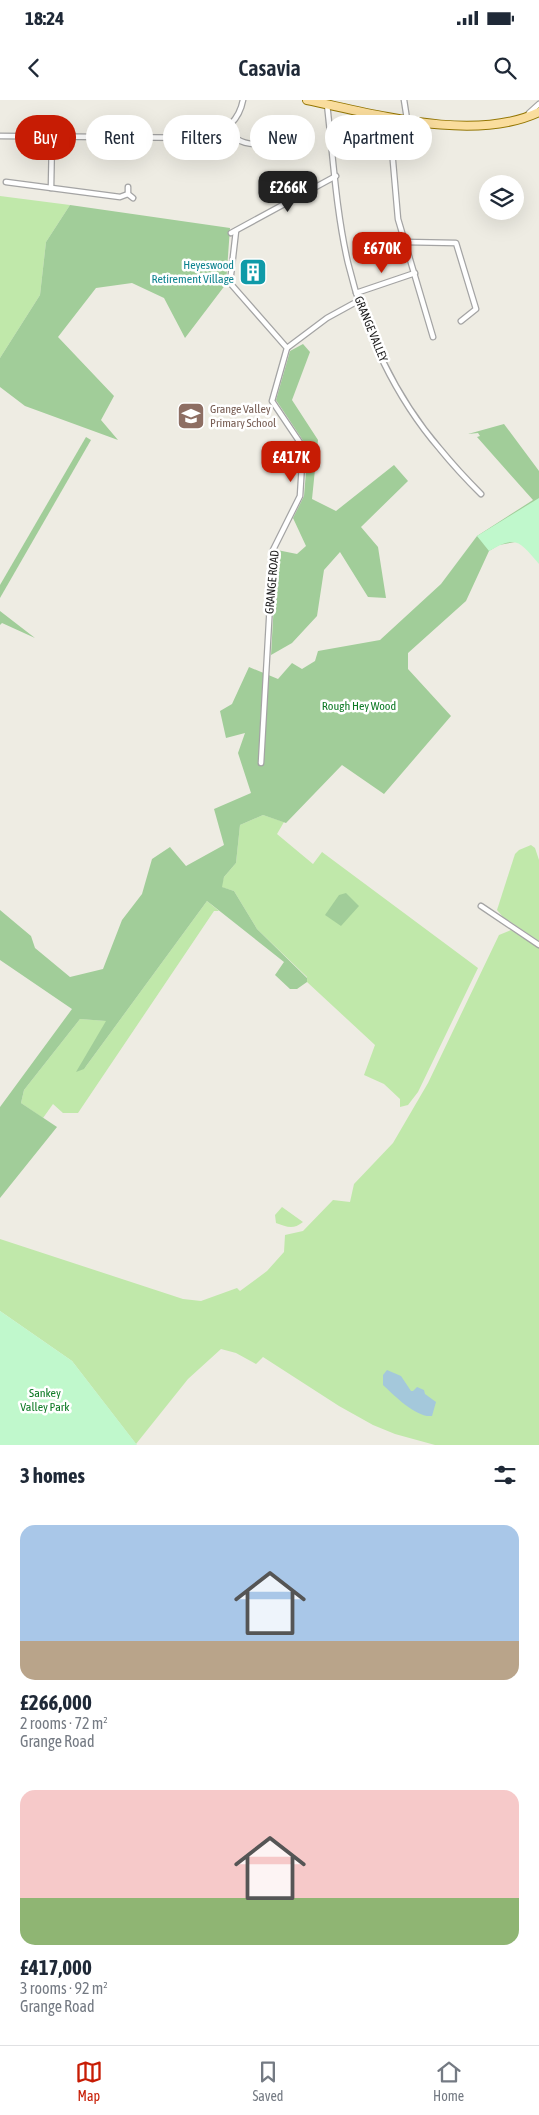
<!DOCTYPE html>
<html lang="en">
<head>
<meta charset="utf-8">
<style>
	:root { --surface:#fff; --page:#f6f6f7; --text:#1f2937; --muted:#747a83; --line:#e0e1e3; --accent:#c71c04 }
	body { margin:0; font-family:"Asap Condensed",sans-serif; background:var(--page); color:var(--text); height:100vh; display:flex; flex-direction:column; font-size:19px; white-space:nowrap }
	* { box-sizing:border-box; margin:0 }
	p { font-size:16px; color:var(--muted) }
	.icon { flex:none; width:28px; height:28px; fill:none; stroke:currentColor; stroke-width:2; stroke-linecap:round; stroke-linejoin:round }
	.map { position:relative; height:1345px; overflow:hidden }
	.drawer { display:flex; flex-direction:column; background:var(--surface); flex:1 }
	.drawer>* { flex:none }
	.guide { position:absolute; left:15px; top:15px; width:510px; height:45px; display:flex; gap:10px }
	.tools { position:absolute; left:479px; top:75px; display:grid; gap:10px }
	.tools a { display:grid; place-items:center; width:45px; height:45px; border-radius:50%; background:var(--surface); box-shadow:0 5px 20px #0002; font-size:25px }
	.price { position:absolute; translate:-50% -42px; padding:0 11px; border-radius:10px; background:var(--accent); color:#fff; font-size:16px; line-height:32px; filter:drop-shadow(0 1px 2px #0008) }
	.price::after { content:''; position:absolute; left:50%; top:30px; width:15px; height:11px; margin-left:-8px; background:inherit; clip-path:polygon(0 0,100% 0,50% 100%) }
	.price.on { background:#222; color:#fff }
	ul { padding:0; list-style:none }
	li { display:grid; align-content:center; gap:10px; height:265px; padding:0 20px }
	li span { display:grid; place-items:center; height:155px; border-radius:15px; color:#555 }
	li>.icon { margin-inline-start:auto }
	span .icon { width:90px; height:90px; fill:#fffc; stroke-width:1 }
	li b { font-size:21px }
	h2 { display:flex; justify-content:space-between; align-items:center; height:60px; padding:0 20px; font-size:21px }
	.pill { padding:0 18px; border-radius:22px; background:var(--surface); box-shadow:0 5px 20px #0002; font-size:18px; line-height:45px }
	.pill.on { background:var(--accent); color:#fff }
	.status { display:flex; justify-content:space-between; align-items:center; height:35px; padding:0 25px; background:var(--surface); direction:ltr }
	.status svg { height:14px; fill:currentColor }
	header { display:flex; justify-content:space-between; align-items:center; height:65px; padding:0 20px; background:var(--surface); font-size:22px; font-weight:600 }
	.dock { display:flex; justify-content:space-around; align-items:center; height:70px; border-top:1px solid var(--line); background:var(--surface); font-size:14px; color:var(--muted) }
	.dock a { display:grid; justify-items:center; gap:2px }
	.dock .on { color:var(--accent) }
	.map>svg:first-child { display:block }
	.grass { fill:#c0e8aa }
	.forest { fill:#a1cd99 }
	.park { fill:#c0f8cc }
	.water { fill:#a4c8db }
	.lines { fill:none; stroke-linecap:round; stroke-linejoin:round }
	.street-casing { stroke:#a4a4a4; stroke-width:7 }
	.primary-casing { stroke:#947603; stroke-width:10 }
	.street { stroke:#fff; stroke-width:4.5 }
	.primary { stroke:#fadd9d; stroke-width:8 }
	.labels { text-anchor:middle; stroke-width:5; stroke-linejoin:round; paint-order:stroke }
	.culture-label { font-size:12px; fill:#0d838f; stroke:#fff; text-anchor:end }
	.street-label { font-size:12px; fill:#1d1d1d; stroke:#fff }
	.education-label { font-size:12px; fill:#785e54; stroke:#fff; text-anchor:start }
	.park-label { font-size:12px; fill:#0d7924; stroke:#fff }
</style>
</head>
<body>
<div class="status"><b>18:24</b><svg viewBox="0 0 49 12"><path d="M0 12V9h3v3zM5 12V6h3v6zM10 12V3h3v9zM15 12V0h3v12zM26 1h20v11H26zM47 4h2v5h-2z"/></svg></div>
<header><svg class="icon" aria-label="back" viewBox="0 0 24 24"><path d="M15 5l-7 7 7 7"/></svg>Casavia<svg class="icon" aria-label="search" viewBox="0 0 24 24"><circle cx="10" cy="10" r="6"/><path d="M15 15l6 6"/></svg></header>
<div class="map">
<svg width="539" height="1345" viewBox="0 0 539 1345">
	<rect width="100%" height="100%" fill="#eeece3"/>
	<!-- grass -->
	<g class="grass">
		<path d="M0,96L70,105L46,142L40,195L0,258Z"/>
		<path d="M263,715L284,722L277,734L313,764L322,752L478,868L418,992L408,1005L400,1007V999L384,984L364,975L375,945L307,882V877L257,829L234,791L221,787L224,777L236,763L240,725Z"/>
		<path d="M531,745L535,748L539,760V841L503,817L497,810L515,754L519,750Z"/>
		<path d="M207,801L219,811H214L78,1013H63L53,1004L43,1018L21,1003L24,990L80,919L107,921L84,969Z"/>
		<path d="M511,830L539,848V1345H435L395,1334L373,1325L339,1306L263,1257L256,1264L236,1253L221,1249L188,1279L136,1344L72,1261L0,1211V1139L183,1199L201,1201L237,1188L240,1191L267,1171L284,1152L285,1135L303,1131L333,1100L350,1102L354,1084L393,1043L428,983L499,835Z"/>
		<path d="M282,1107L303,1122C293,1130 287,1127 276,1123L275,1115Z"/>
	</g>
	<!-- forest -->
	<g class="forest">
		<path d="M70,105L230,128L226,184L185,238L164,198L132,183L96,188L58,237L114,296L101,320L118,340L25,306L0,287V258L40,195L46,142Z"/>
		<path d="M303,244L310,252L292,300L318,340L312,399L336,411L394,365L408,381L361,427L378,447L386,498L368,497L340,452L324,470L317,516L292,543L271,555L277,450L297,454L306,446L293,418L304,396L308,348L276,300L290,251Z"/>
		<path d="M504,324L539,371V440L515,442L499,445L489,451L466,501L408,553V569L451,616L384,694L342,665L286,723L263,715L240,725L236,763L224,777L222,787L234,791L257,829L307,878V882L297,889H290L275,875L284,862L207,801L84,969L76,972L106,921L80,919L24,990L21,1003L57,1027L0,1098V1007L72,909L0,860V810L31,836L35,848L70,877L103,869L122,820L142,794L152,759L170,747L186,766L224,745L214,709L251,693L238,653L245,633L226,638L220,611L232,604L249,567L278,579L292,563L302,569L315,561L318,551L380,540L441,484L477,436L533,400L477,337L480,336L478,333L468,334Z"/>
		<path d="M86,337L91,340L0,498V485Z"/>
		<path d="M0,511L35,538L2,523L0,525Z"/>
		<path d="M346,793L359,806L341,826L325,815L339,795Z"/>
	</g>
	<!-- park -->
	<g class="park">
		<path d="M539,398V464C520,443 518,434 489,451L477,436Z"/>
		<path d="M0,1211L72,1261L137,1345H0Z"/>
	</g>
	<!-- water -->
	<path class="water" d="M387,1270L401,1276L411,1291H413L417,1287L424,1290L425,1294L436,1302L432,1316C416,1318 394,1295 383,1285V1275Z"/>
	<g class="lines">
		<!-- street casing -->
		<g class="street-casing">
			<g id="street">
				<path d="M404,0L407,19"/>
				<path d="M327,4C333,56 336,111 348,163C364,230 395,297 440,349C453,365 467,380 481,394"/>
				<path d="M529,13L539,4"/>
				<path d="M225,30C243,47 253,44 275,45"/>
				<path d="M0,36L208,38C226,30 239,21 243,0"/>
				<path d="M267,45L268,35"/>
				<path d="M392,50L398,119L433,237"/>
				<path d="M6,82L120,97L128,94"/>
				<path d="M128,87V94L133,98"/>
				<path d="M51,88L52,36"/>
				<path d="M236,131L230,183L287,248L272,301L303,347L300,396L273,450L261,663"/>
				<path d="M231,133L336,76"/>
				<path d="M405,142L456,143L476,209L461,221"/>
				<path d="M356,193L415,173"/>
				<path d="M287,248L327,218L358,201"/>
				<path d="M481,806L539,845"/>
			</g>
		</g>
		<!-- primary casing -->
		<g class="primary-casing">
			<path id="primary" d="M307,0C375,14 474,43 539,12"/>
		</g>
		<!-- street -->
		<use href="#street" class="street"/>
		<!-- primary -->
		<use href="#primary" class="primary"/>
	</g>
	<!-- icons -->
	<defs>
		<g id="building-square" transform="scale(1.4375)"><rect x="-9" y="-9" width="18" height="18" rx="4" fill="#0f9aa8" stroke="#fff"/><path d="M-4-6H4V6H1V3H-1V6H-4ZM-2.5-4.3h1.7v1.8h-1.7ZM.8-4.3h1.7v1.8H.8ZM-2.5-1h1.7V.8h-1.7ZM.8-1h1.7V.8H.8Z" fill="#fff"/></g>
		<g id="school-square" transform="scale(1.4375)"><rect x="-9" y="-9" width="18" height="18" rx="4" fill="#8d6e63" stroke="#fff"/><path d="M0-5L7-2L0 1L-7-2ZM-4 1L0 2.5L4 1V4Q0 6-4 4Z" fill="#fff"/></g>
	</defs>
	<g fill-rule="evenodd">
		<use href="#building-square" x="253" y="172"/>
		<use href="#school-square" x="191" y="316"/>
	</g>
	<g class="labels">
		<!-- culture labels -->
		<g class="culture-label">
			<text x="234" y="169">Heyeswood<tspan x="234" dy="14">Retirement Village</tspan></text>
		</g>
		<!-- street labels -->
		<g class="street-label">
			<text transform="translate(371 229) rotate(68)" y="4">GRANGE VALLEY</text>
			<text transform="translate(272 482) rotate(-85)" y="4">GRANGE ROAD</text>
		</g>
		<!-- education labels -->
		<g class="education-label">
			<text x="210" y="313">Grange Valley<tspan x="210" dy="14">Primary School</tspan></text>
		</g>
		<!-- park labels -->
		<g class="park-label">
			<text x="359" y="610">Rough Hey Wood</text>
			<text x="45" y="1297">Sankey<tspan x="45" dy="14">Valley Park</tspan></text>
		</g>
	</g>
</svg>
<div class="tools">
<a><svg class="icon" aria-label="layers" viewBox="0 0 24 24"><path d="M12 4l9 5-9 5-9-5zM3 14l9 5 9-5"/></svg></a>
</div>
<b class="price on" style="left:288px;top:113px">£266K</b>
<b class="price" style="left:382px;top:174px">£670K</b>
<b class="price" style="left:291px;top:383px">£417K</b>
<div class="guide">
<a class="pill on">Buy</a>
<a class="pill">Rent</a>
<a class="pill">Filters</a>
<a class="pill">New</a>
<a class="pill">Apartment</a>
</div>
</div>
<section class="drawer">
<h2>3 homes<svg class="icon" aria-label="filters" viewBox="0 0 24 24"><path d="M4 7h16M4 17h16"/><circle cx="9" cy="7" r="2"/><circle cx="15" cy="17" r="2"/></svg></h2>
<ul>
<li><span style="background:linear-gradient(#a9c7e8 75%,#b9a48a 0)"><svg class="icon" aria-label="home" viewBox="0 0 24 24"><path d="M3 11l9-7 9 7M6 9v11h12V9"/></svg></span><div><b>£266,000</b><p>2 rooms · 72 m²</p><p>Grange Road</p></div></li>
<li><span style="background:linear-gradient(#f6c9c9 70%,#8fb573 0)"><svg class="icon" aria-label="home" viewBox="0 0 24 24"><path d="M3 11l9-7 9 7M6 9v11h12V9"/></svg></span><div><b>£417,000</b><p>3 rooms · 92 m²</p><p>Grange Road</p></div></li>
</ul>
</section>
<nav class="dock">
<a class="on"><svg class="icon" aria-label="map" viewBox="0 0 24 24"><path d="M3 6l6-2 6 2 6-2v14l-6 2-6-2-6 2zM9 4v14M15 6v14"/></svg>Map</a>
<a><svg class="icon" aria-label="saved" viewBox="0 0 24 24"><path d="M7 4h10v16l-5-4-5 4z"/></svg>Saved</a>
<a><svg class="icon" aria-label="home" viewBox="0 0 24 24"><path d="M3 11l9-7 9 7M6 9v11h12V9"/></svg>Home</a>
</nav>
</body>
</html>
